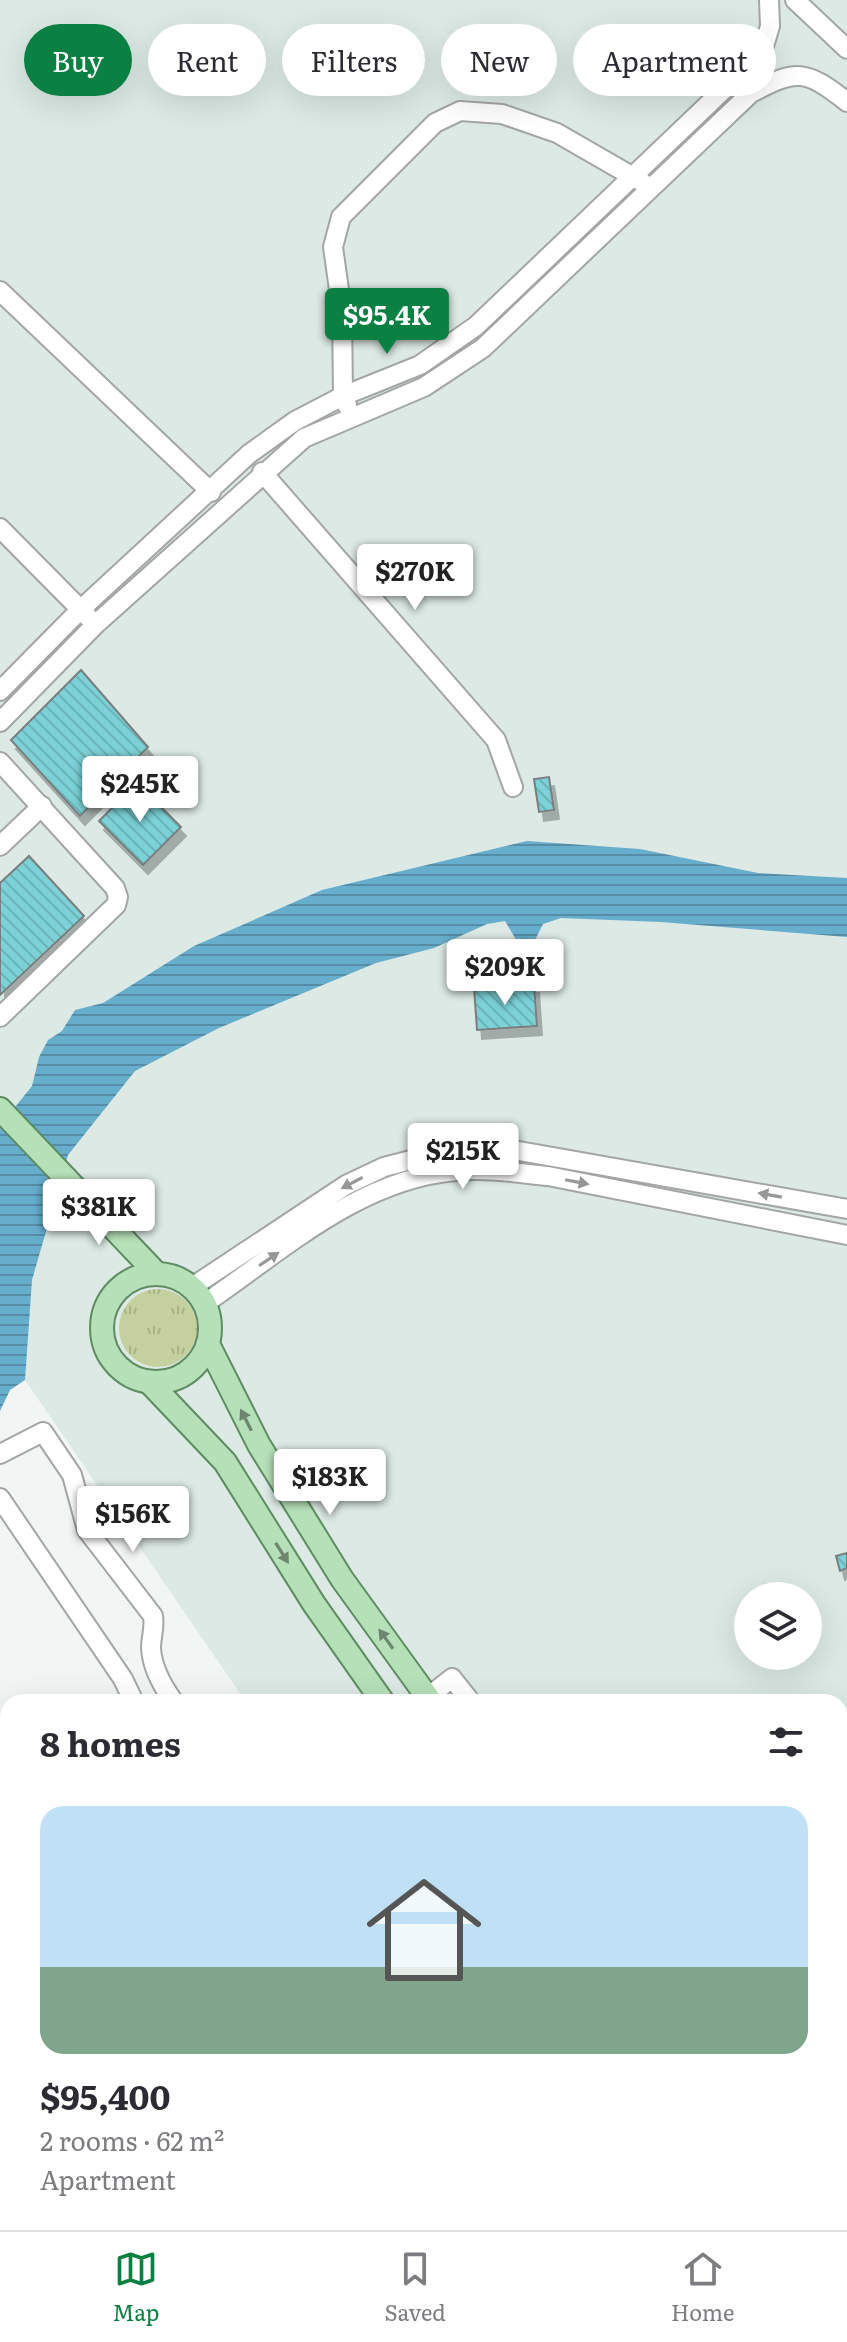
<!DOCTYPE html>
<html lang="en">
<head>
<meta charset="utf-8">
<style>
	:root { --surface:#fff; --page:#f7f7f7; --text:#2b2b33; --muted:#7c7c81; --line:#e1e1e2; --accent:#0b8043 }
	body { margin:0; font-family:Literata,serif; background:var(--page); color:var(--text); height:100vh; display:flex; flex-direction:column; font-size:30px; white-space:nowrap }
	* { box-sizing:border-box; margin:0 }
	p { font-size:26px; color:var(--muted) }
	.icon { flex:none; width:44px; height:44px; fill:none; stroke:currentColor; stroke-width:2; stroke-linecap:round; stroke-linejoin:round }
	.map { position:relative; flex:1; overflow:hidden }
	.details { position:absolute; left:0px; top:1694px; width:848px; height:536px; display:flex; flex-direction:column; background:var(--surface); border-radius:24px 24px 0 0; box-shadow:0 8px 32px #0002 }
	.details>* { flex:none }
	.banner { position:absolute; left:24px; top:24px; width:800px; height:72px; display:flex; gap:16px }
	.fabs { position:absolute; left:734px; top:1582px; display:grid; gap:16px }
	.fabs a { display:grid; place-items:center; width:88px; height:88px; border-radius:50%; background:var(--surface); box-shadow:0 8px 32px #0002; font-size:40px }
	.price { position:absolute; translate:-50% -68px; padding:0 18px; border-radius:8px; background:#fff; color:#222; font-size:26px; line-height:52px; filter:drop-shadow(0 2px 4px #0008) }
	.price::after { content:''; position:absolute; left:50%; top:48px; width:24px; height:18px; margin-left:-12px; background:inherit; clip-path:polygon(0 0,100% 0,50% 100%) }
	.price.current { background:var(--accent); color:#fff }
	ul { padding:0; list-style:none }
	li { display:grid; align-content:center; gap:16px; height:424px; padding:0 40px }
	li span { display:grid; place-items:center; height:248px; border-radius:24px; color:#555 }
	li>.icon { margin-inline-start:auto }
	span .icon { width:144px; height:144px; fill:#fffc; stroke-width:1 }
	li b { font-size:34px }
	h2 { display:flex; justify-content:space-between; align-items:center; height:96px; padding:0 40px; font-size:34px }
	.tag { padding:0 28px; border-radius:36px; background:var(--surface); box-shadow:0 8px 32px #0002; font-size:28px; line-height:72px }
	.tag.current { background:var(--accent); color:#fff }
	.dock { display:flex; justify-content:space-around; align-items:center; height:112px; border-top:2px solid var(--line); background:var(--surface); font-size:22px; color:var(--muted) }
	.dock a { display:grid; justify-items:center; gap:4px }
	.dock .current { color:var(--accent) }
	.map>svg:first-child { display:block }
	.built { fill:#dce9e4; fill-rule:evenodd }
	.grass { fill:url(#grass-tufts) }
	.water { fill:url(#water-rules) }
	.building { fill:url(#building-back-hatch); stroke:#7a7e7e; stroke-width:2; filter:url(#shadow) }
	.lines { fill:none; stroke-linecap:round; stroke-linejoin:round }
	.minor-casing { stroke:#a3a6a5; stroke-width:22 }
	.major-casing { stroke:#5e8c61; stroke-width:26 }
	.minor { stroke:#fff; stroke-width:18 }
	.major { stroke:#b5e0b8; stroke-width:22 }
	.oneway { fill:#979797 }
	.oneway2 { fill:#6e8670 }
</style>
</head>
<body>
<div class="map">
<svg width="847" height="2230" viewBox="0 0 847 2230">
	<defs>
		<pattern id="grass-tufts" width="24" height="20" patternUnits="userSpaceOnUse" patternTransform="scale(2)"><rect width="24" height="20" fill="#c4d09e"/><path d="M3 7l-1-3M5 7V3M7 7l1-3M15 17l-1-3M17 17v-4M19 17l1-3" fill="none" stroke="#a8b287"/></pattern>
		<pattern id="water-rules" width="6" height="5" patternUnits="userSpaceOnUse" patternTransform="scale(2)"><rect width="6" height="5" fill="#67aecd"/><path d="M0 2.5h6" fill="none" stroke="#548da5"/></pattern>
		<pattern id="building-back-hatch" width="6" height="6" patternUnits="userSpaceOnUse" patternTransform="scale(2)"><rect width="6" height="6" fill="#7bd2d7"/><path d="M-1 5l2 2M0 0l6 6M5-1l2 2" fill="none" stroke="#6ab4b8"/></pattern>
		<filter id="shadow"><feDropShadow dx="5" dy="9" stdDeviation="0" flood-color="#0004"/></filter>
	</defs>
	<rect width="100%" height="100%" fill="#f1f6f4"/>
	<!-- built -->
	<g class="built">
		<path d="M0,0H847V2230H610L604,2222H840V1702H246L25,1380V1341L0,1252ZM748,1596H808V1656H748Z"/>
		<path d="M254,2222H384L390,2230H260Z"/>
	</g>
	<!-- grass -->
	<circle class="grass" cx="158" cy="1328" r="39"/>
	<!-- water -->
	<g class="water">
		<path d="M527,841L640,849L758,873L847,878V937L661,922L561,918L543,924L532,946L518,943L505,921L487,924L434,948L376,963L219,1028L135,1071L68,1155L32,1280L25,1380L10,1390L0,1411V1126L32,1086L39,1057L48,1040L62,1031L75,1010L103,1003L194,946L322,890Z"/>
		<path d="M8,2022V2122L0,2114V2030Z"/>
		<path d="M0,2153L8,2161V2222H67L75,2230H0Z"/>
		<path d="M106,2222H224L226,2230H114Z"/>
	</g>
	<!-- building -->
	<g class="building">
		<path d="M81,670L148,747L80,816L11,740Z"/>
		<path d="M549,777L554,810L539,812L534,779Z"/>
		<path d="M137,783L181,827L143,865L99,821Z"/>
		<path d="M29,856L84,916L0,995V883Z"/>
		<path d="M534,984L537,1026L477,1030L474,987Z"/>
		<path d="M847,1553V1568L840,1571L836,1556Z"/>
		<path d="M490,2222H502L507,2230H478Z"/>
	</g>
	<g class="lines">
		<!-- minor casing -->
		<g class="minor-casing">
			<g id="minor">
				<path d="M795,0L847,49"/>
				<path d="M0,291L211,492"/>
				<path d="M347,405L343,396L342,311L333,247L341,217L435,123L460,111L502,114L557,133L642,182"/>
				<path d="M262,472L496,740L513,787"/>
				<path d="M0,528L88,617"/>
				<path d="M0,691L80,610L249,454L295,421L343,396L420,365L476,326L762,53L770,26L769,0"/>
				<path d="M0,722L96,624L304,438L424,387L483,348L751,93C797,69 805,69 847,102"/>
				<path d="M0,762L115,888L118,897L116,905L0,1017"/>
				<path d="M0,846L42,806"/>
				<path d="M192,1287L346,1185L384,1167L450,1150L519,1151L847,1209"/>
				<path d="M204,1304C282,1251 359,1179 456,1171C487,1168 517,1173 548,1176L847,1235"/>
				<path d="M0,1454L43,1432L72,1475L87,1530L153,1616C155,1628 151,1637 151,1648C152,1668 163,1687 174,1702"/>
				<path d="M0,1498L123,1679L134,1702"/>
				<path d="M428,1697L452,1678L471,1702"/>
				<path d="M323,2222L328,2230"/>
				<path d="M373,2222L378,2230"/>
				<path d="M542,2222L547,2230"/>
				<path d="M432,2230L441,2223"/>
			</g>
		</g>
		<!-- major casing -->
		<g class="major-casing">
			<g id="major">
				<path d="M0,1109L157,1274"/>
				<circle cx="156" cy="1328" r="54"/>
				<path d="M208,1344L259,1445L342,1579L431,1702"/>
				<path d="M149,1382L225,1462L314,1604L383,1702"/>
				<path d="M840,2146L847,2155"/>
				<path d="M840,2211L847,2222"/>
			</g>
		</g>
		<!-- minor -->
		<use href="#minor" class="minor"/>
		<!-- major -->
		<use href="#major" class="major"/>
	</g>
	<!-- one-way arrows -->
	<defs><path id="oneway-solid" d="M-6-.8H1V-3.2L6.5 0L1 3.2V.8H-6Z" transform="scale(2)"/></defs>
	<g class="oneway">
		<use href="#oneway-solid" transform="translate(577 1182) rotate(11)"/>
		<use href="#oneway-solid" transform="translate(352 1183) rotate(152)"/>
		<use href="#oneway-solid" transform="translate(770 1195) rotate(-170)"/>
		<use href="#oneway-solid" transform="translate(269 1259) rotate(-34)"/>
	</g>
	<g class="oneway2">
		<use href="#oneway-solid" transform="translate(246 1420) rotate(-117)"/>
		<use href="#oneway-solid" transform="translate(282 1553) rotate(58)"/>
		<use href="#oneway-solid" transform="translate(386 1639) rotate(-126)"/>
	</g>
</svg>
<div class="fabs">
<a><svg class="icon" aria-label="layers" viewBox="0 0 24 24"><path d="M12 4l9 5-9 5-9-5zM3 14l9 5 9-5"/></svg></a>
</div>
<b class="price current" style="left:387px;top:356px">$95.4K</b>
<b class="price" style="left:415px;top:612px">$270K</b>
<b class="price" style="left:140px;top:824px">$245K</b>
<b class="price" style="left:505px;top:1007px">$209K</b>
<b class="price" style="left:463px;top:1191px">$215K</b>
<b class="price" style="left:99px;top:1247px">$381K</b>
<b class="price" style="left:330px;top:1517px">$183K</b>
<b class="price" style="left:133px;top:1554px">$156K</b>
<div class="banner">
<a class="tag current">Buy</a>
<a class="tag">Rent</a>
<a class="tag">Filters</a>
<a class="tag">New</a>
<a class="tag">Apartment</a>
</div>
<section class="details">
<h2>8 homes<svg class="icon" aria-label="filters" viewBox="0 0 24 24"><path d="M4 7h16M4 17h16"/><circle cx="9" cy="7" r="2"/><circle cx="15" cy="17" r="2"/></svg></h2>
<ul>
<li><span style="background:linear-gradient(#bfe0f5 65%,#7fa58c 0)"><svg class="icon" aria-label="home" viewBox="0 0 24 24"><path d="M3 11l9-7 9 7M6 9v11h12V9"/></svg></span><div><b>$95,400</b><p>2 rooms · 62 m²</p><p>Apartment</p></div></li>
</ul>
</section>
</div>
<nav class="dock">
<a class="current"><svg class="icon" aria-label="map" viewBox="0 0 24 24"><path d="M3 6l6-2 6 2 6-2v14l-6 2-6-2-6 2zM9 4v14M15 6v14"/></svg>Map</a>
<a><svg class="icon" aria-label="saved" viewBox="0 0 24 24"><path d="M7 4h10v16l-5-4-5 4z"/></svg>Saved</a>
<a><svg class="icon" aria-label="home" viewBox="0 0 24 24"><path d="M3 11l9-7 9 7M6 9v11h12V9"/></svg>Home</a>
</nav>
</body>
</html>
